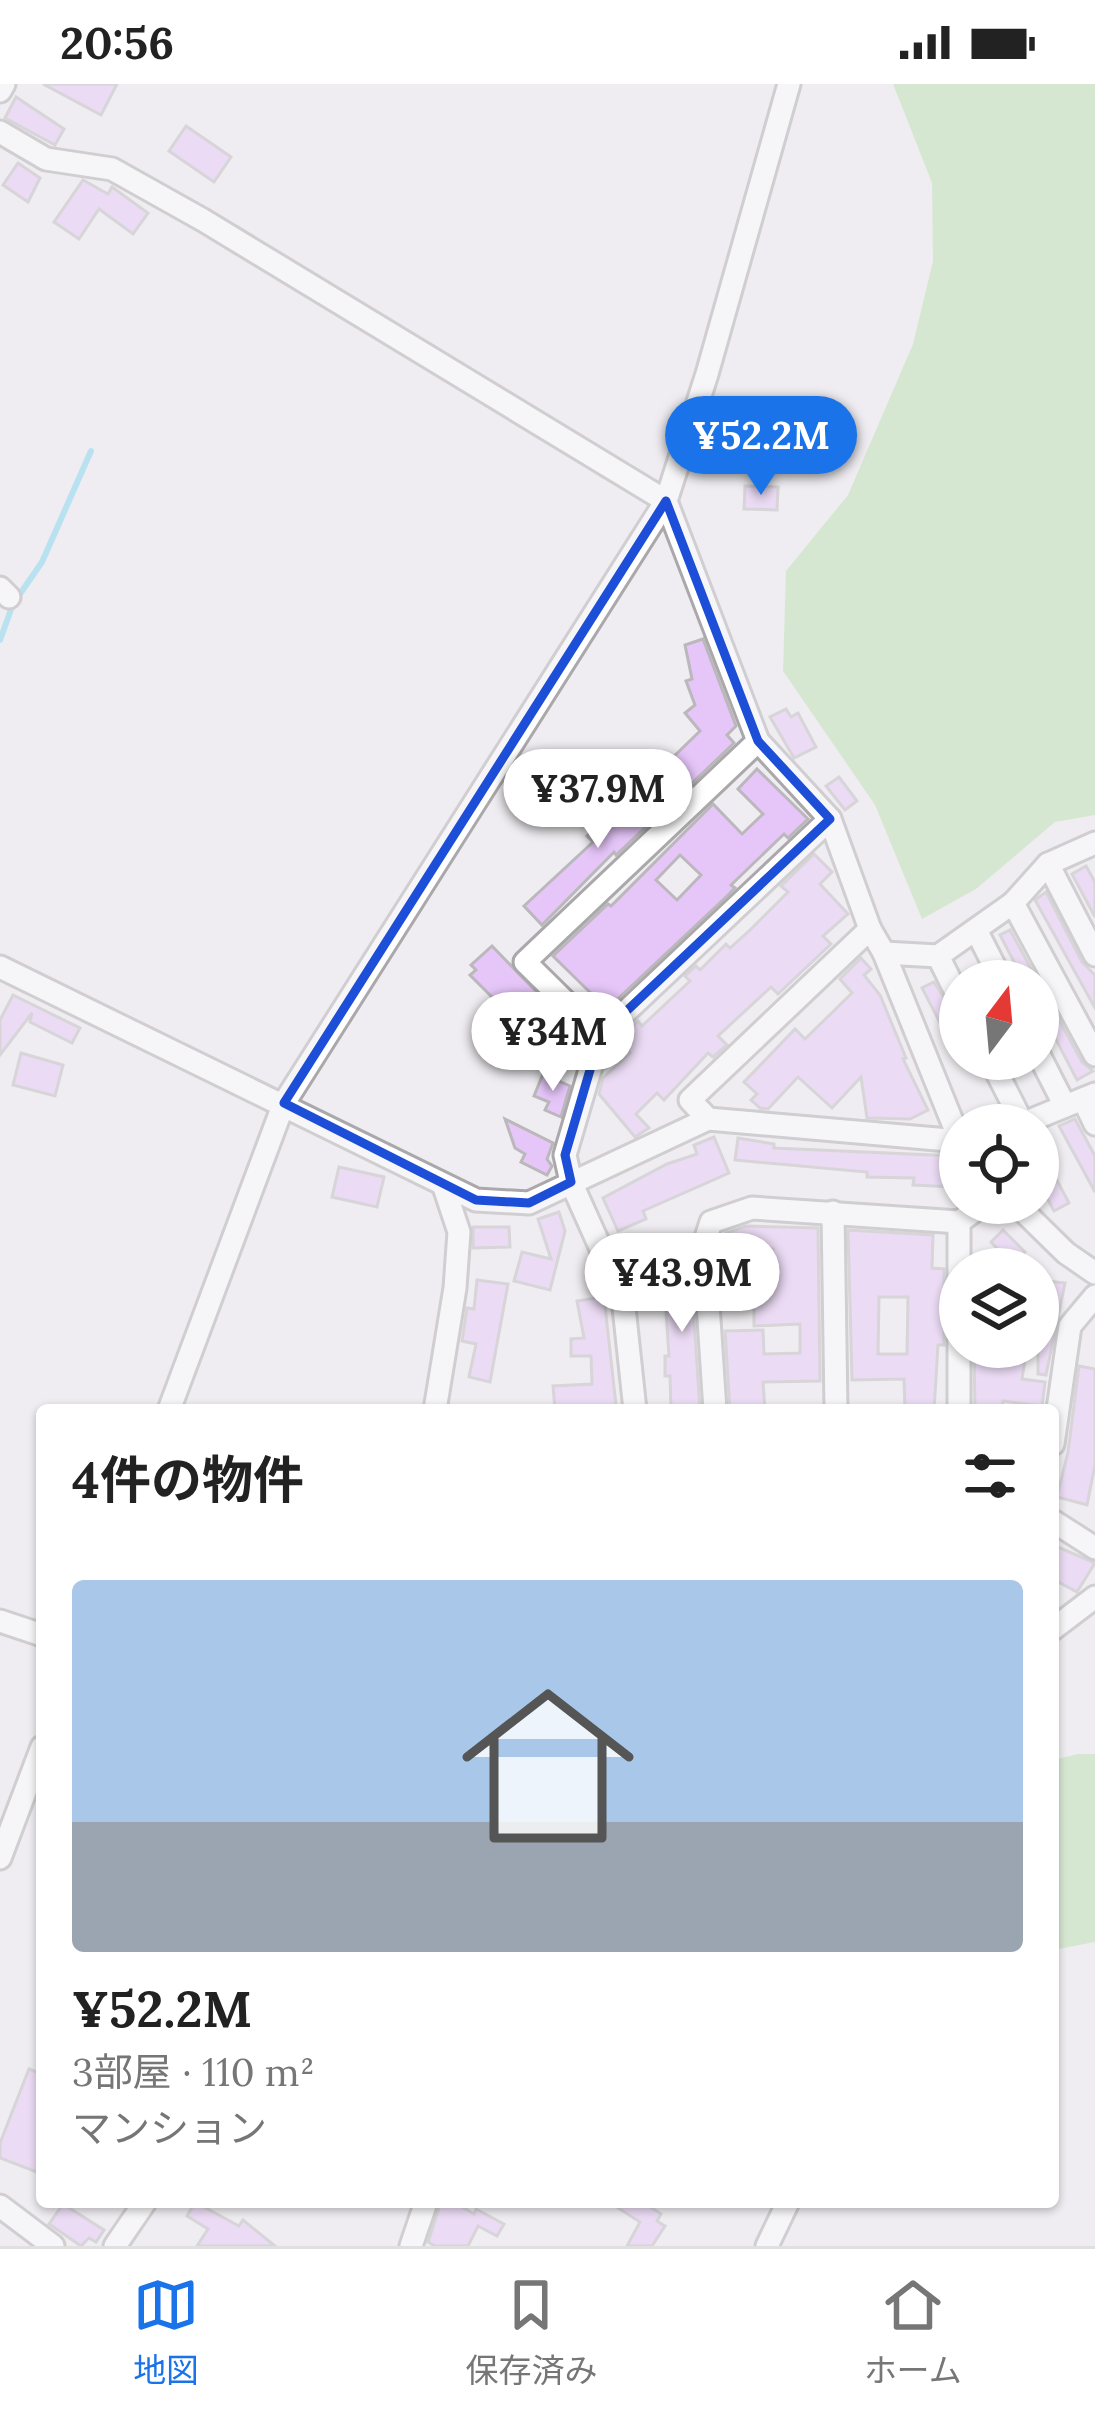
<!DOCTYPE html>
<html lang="ja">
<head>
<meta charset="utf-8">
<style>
	:root { --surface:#fff; --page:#f2f2f2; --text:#222; --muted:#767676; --line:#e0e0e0; --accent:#1a73e8 }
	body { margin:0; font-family:Lora,"Noto Sans JP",serif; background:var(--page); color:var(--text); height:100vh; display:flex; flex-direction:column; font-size:45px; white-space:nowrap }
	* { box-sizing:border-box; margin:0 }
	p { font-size:39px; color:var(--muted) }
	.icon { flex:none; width:66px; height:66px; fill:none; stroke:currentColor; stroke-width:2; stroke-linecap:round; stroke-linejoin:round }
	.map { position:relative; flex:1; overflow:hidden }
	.side { position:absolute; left:36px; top:1320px; width:1023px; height:804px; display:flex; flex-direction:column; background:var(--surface); border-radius:12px; box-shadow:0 3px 9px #0004 }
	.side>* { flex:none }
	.needle { width:78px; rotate:16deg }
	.tools { position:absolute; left:939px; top:876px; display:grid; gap:24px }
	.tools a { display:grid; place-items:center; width:120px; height:120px; border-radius:50%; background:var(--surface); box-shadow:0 3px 9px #0004; font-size:60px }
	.price { position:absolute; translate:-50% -102px; padding:0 27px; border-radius:42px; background:#fff; color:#222; font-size:39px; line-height:78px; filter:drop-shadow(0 3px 6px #0008) }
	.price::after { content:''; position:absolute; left:50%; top:72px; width:36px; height:27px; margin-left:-18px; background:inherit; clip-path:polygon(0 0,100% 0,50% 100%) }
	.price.current { background:var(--accent); color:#fff }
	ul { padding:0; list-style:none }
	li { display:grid; align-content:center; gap:24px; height:636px; padding:0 36px }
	li span { display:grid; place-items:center; height:372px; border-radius:12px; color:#555 }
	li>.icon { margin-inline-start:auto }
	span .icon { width:216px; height:216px; fill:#fffc; stroke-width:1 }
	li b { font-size:51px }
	h2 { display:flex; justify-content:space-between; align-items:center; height:144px; padding:0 36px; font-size:51px }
	.status { display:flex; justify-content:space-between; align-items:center; height:84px; padding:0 60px; background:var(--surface); direction:ltr }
	.status svg { height:33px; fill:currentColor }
	.dock { display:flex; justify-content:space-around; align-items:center; height:168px; border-top:3px solid var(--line); background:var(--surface); font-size:33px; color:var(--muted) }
	.dock a { display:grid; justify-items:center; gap:6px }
	.dock .current { color:var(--accent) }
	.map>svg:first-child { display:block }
	.green { fill:#b8e1ac }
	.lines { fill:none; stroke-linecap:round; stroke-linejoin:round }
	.stream { stroke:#79d4f1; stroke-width:6 }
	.building { fill:#e6c6f9; stroke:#bab8bb; stroke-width:3; fill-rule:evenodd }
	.minor-casing { stroke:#aaa8ab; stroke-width:27 }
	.minor { stroke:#fff; stroke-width:21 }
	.marked { fill:none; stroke:#1d4ed8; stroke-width:9; stroke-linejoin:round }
</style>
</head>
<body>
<div class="status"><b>20:56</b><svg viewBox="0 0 49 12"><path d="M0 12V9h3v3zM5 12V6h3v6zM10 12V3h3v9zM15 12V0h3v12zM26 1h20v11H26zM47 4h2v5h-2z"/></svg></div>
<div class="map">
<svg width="1095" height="2162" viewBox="0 0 1095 2162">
	<rect width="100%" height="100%" fill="#efedf1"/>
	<!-- green -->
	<g class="green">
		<path d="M893,0H1095V731L1055,738L976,805L922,835L875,721L783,587L786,487L848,411L913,260L933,177L932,99Z"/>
		<path d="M1078,1670H1095V1858L1053,1866V1676Z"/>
	</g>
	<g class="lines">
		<!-- stream -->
		<path class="stream" d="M0,556L13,520L42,478L91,367"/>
	</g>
	<!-- building -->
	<g class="building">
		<path d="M43,0H117L101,31Z"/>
		<path d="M16,13L64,45L55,61L5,34Z"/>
		<path d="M186,42L231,73L214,98L169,67Z"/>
		<path d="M18,79L40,94L28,118L3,101Z"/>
		<path d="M83,96L108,110L112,103L148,129L133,150L99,125L79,155L54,138Z"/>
		<path d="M745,402L778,403L777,426L744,425Z"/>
		<path d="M703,555L736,642L727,651L734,659L688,703L666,680L700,647L685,629L695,621L686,597L692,595L685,561Z"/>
		<path d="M786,625L791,633L798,629L816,663L794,674L770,633Z"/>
		<path d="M757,685L808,735L788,754L784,750L731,801L735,804L726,813L607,925L553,872L608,820L611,822L713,720L742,750L763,730L738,705ZM680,771L701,791L677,816L656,796Z"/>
		<path d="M839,693L857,717L845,726L826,702Z"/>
		<path d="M644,700L667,723L616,771L614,768L542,841L524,822L593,758L587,752Z"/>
		<path d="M814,770L832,788L820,800L848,830L823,852L831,860L778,910L771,903L718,952L727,961L713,973L708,969L664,1016L657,1009L636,1030L649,1044L635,1053L599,1010L603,994L630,969L618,956L638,937L642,942L690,897L685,892L696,882L700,886L726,860L730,864L750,846L788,808L781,802Z"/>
		<path d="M1086,782L1095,798V833L1072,790Z"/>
		<path d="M1046,808L1082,878L1095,891V924L1035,816Z"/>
		<path d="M1010,846L1082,978L1093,987L1077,996L1038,921V897H1024L1000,851Z"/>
		<path d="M492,862L583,956L567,977L556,965L559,962L531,933L522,943L470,891L476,886L471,881Z"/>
		<path d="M861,874L871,885L864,891L880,911L906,974L903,975L928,1026L910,1035L867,1034L861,993L832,1024L798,993L768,1025L760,1024L751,1016L757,1010L744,998L795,945L805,955L852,909L840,895Z"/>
		<path d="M934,898L960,939V977L922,904Z"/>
		<path d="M13,911L80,944L72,959L30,938L32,929L0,971V936Z"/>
		<path d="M21,969L63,981L55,1012L13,1001Z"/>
		<path d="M543,990L570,1002L561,1033L545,1026L549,1018L534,1012Z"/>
		<path d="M505,1035L553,1059L547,1075L552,1082L547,1091L521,1078L525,1070L515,1064Z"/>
		<path d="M1075,1035L1095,1072V1108L1059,1042Z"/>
		<path d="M714,1053L729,1089L643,1127L646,1135L618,1147L603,1114L667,1080L697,1070L694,1061Z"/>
		<path d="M738,1054L774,1060V1064L955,1072L954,1103L913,1101L914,1094L867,1093V1088L735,1076Z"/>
		<path d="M1038,1061L1069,1119L1054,1127L1038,1097Z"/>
		<path d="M339,1083L384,1093L377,1123L332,1113Z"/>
		<path d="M559,1128L565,1147L550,1206L514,1197L522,1168L551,1175L538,1135Z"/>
		<path d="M746,1142L818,1144L820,1297L763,1298L765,1326H730L725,1247L763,1246L764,1270L800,1269V1240L754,1242V1218L727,1219V1194H772L773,1165H726V1149Z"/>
		<path d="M473,1143H509L510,1163L473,1164Z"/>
		<path d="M848,1146L933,1151L932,1184L944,1185V1261H938L934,1326H905L904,1295L852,1296ZM879,1213H908L907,1270H878Z"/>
		<path d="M1003,1146L1025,1168L1016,1178H1010L991,1158Z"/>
		<path d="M675,1161H689L700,1326H671L670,1292H665V1272H669L666,1228H671L669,1174L675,1173Z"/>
		<path d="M477,1196L508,1200L490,1298L469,1293L476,1260L462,1257L467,1224L474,1225Z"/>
		<path d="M1038,1196L1065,1199L1046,1291L1038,1290Z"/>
		<path d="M604,1213L616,1321L555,1326L553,1302L592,1300L591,1272H571V1255L584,1254L577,1217Z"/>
		<path d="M974,1270L1025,1275L1022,1295L1045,1298L1042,1322L1003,1317L1002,1326H975Z"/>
		<path d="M1079,1282L1095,1285V1381L1087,1421L1057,1413L1068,1368Z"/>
		<path d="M1053,1461L1095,1479L1077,1508L1053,1495Z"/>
		<path d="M29,1985L42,1990V2090L0,2074V2059Z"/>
		<path d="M195,2118L239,2142L243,2136L275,2162H197L208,2145L187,2132Z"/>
		<path d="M441,2118H454L474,2130L476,2125L504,2140L497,2152L478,2142L468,2162H435L428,2158Z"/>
		<path d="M609,2118H643L661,2130L657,2137L665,2142L652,2162H627L640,2138Z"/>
		<path d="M63,2120L104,2146L96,2158L89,2154L81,2162L49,2140Z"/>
	</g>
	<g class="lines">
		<!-- minor casing -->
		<g class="minor-casing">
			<g id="minor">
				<path d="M0,7L4,0"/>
				<path d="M0,48L46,75L112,85L203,136L666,417L758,657L830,735L870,845L884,869L960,1057"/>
				<path d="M0,504L9,513"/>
				<path d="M758,657L525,878L600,952L830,735"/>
				<path d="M1048,780L1095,871"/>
				<path d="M1013,819L1095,971"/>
				<path d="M976,846L1002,897"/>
				<path d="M884,869L938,872L1013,819L1048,780L1095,759"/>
				<path d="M938,872L960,916"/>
				<path d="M0,883L476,1116L529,1119L708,1035L960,1057"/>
				<path d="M600,952L565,1071L571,1098L623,1214L635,1326"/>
				<path d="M1038,969L1065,1022"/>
				<path d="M990,975L1023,1040"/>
				<path d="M1083,1015L1095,1040"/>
				<path d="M708,1035L690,1016L870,845"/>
				<path d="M1019,1041L1095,1010"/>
				<path d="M1015,1119L1066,1169L1095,1189"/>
				<path d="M833,1128L836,1326"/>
				<path d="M169,1326L284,1019L666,417L707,290L789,0"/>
				<path d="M435,1326L455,1204L459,1148L444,1103"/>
				<path d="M715,1326L704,1160L711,1138L752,1124L959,1138L985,1119"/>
				<path d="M959,1326V1138"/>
				<path d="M1053,1360L1070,1242L1095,1212"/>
				<path d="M1053,1437L1095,1464"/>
				<path d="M0,1537L42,1551"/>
				<path d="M1053,1545L1095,1513"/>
				<path d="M0,1774L42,1663"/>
				<path d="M0,2122L53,2162"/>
				<path d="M115,2162L145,2118"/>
				<path d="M411,2162L426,2118"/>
				<path d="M767,2162L788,2118"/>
			</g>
		</g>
		<!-- minor -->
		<use href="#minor" class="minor"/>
	</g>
	<!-- marked area -->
	<path d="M0 0H1095V2162H0ZM666,417L758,657L830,735L600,952L565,1071L571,1098L529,1119L476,1116L284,1019Z" fill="#efedf1" fill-opacity=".55" fill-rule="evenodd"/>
	<path class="marked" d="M666,417L758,657L830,735L600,952L565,1071L571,1098L529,1119L476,1116L284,1019Z"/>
</svg>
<div class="tools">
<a><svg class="needle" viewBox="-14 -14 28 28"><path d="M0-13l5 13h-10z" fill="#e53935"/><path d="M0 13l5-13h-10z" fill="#767676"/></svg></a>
<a><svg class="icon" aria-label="locate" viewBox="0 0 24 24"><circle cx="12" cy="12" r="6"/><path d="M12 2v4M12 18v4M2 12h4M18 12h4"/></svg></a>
<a><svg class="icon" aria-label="layers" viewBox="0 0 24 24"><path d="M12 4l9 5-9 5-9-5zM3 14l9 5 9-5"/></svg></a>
</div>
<b class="price current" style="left:761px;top:414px">¥52.2M</b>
<b class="price" style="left:598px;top:767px">¥37.9M</b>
<b class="price" style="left:553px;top:1010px">¥34M</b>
<b class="price" style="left:682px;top:1251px">¥43.9M</b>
<section class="side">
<h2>4件の物件<svg class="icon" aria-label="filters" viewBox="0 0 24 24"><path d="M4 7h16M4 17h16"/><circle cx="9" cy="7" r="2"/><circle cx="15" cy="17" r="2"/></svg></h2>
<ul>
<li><span style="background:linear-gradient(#a9c7e8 65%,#9aa5b1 0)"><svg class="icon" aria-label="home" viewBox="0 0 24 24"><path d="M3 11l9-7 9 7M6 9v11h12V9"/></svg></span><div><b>¥52.2M</b><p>3部屋 · 110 m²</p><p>マンション</p></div></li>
</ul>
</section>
</div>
<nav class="dock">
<a class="current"><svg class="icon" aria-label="map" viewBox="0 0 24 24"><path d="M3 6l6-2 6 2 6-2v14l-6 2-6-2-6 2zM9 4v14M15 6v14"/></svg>地図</a>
<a><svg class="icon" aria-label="saved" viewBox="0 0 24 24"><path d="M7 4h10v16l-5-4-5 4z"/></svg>保存済み</a>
<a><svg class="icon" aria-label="home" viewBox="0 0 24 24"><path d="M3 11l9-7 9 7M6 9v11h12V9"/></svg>ホーム</a>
</nav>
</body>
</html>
